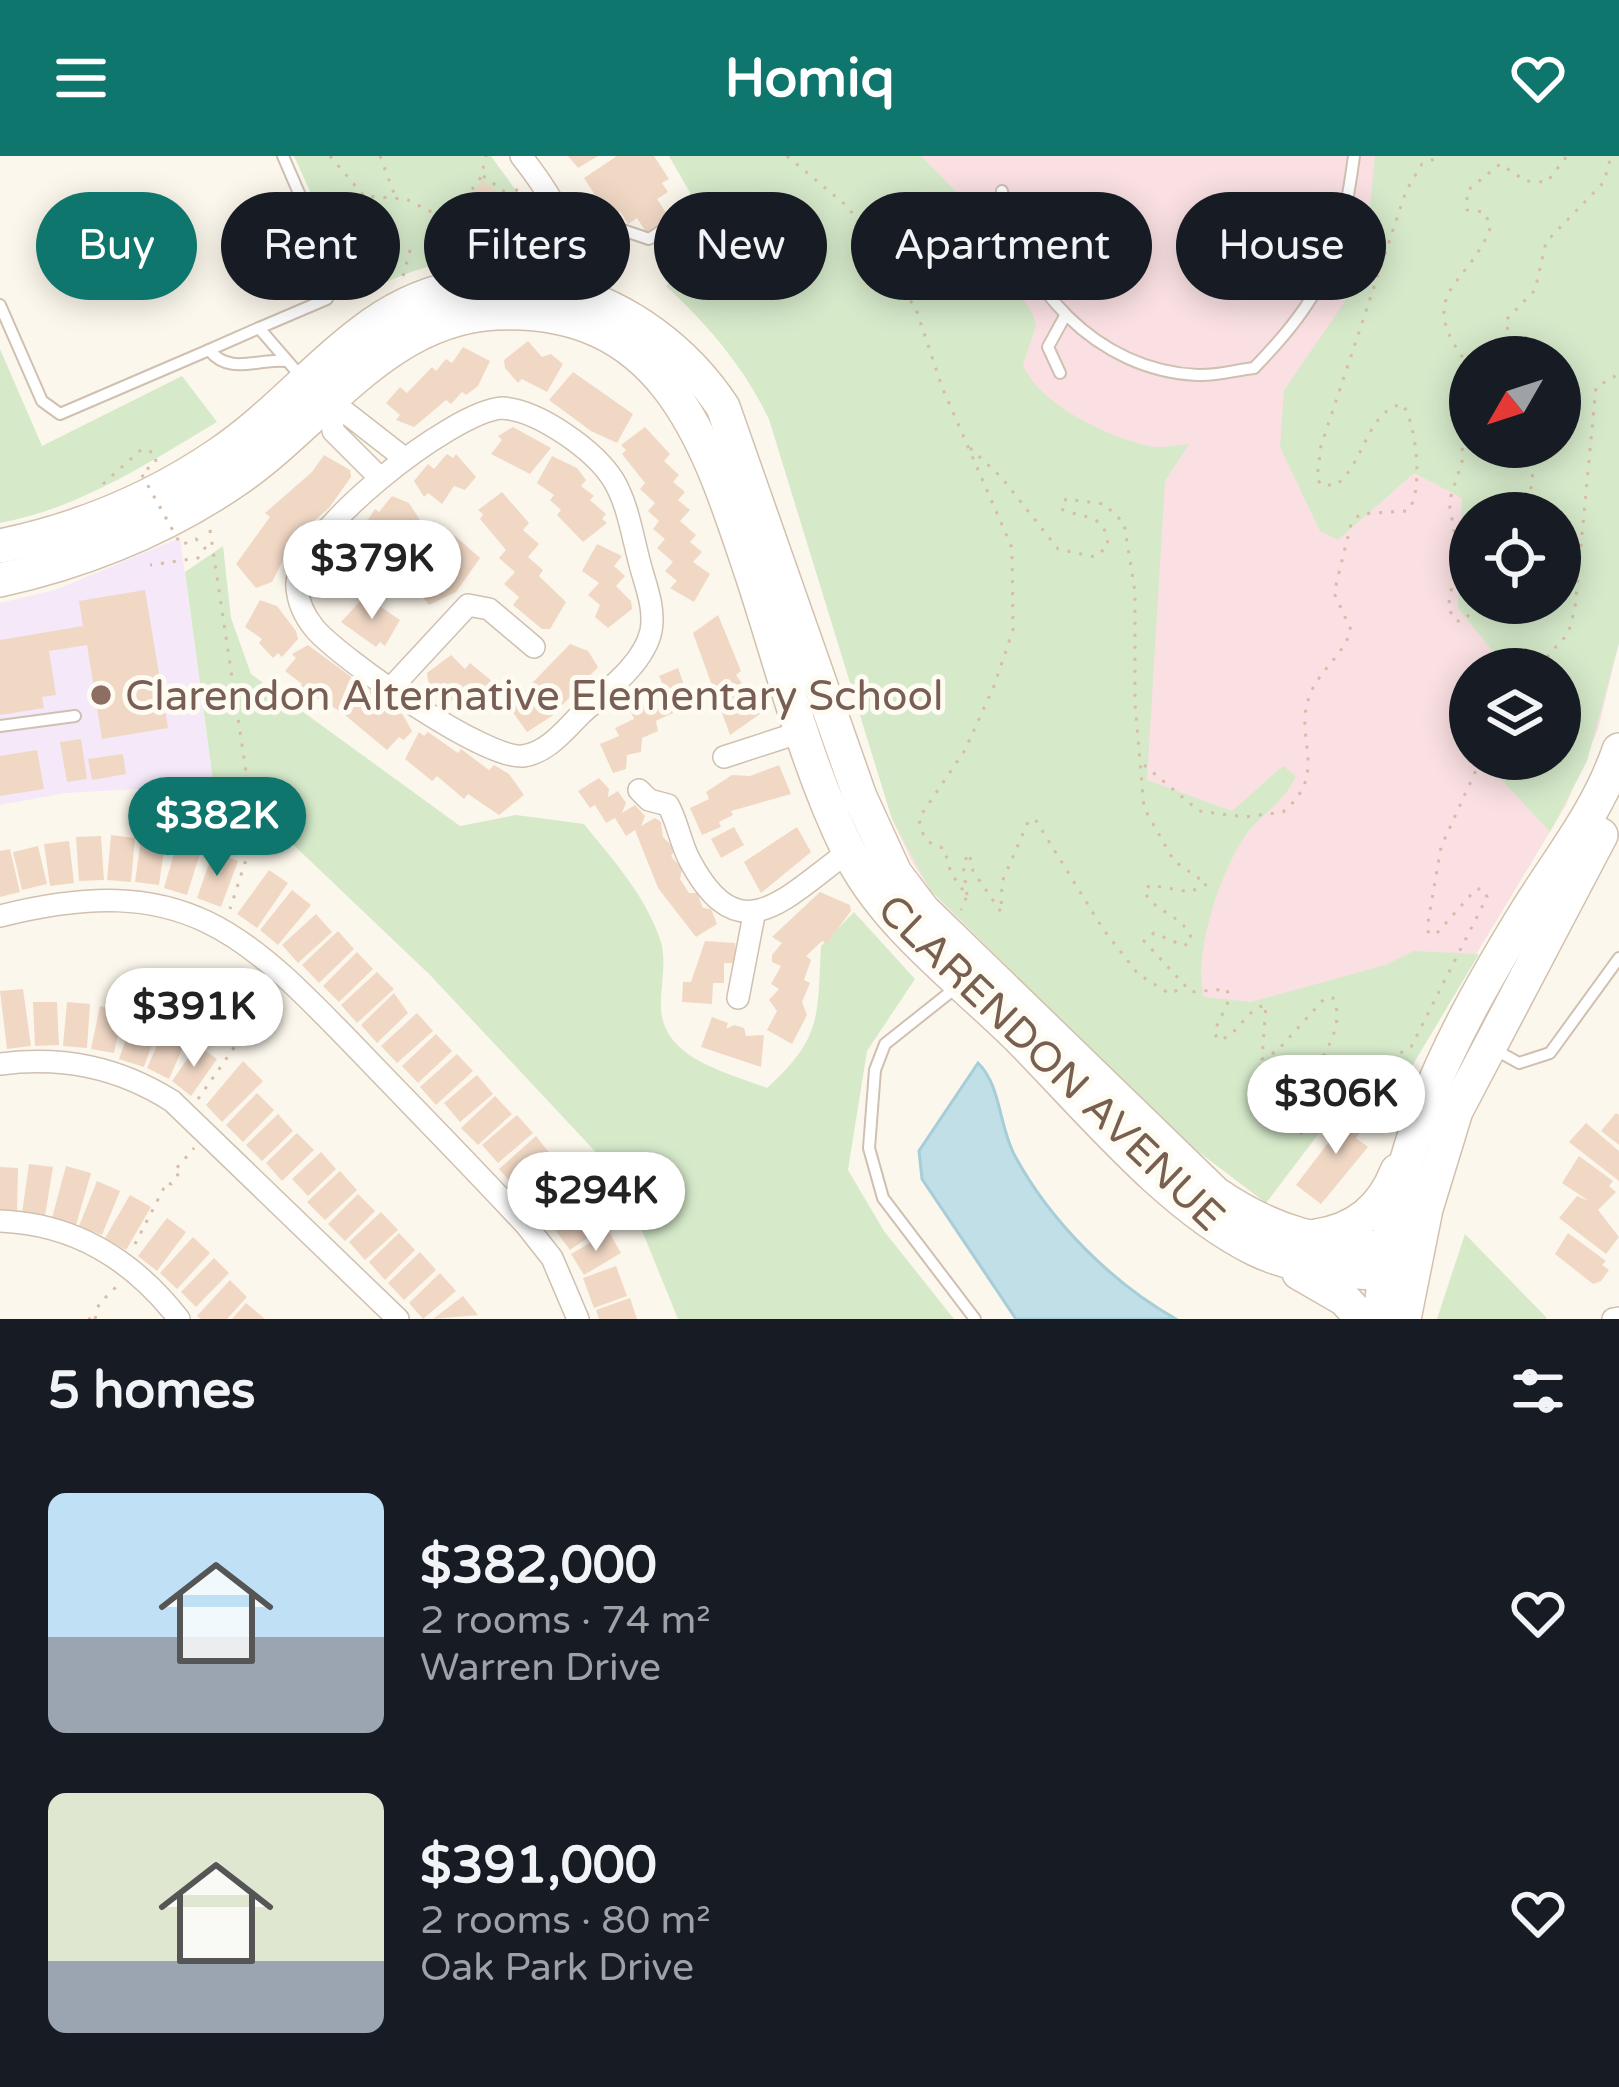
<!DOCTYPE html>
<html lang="en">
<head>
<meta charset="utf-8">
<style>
	:root { --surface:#171b24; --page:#20242c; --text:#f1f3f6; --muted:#9ea1a6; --accent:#0f766e }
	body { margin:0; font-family:"Varela Round",sans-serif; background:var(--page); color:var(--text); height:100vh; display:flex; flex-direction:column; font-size:45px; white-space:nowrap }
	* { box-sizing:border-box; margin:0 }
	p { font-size:39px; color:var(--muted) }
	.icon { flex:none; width:66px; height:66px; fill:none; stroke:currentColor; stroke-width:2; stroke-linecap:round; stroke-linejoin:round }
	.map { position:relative; height:1163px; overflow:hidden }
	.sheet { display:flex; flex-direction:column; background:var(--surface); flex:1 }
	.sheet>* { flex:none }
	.top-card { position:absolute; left:36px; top:36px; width:1548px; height:108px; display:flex; gap:24px }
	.needle { width:78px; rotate:231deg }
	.tools { position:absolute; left:1449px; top:180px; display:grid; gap:24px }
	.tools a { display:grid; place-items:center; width:132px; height:132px; border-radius:50%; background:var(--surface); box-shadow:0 6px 30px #0003; font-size:60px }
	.price { position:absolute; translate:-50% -102px; padding:0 27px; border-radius:42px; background:#fff; color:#222; font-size:39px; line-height:78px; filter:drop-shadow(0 3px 6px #0008) }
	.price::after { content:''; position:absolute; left:50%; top:72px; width:36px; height:27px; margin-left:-18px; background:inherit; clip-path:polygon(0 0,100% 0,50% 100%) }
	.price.on { background:var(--accent); color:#fff }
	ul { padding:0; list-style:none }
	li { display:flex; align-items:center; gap:36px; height:300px; padding:0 48px }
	li span { display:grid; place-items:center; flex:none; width:336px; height:240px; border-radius:18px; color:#555 }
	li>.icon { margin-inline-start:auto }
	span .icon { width:144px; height:144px; fill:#fffc; stroke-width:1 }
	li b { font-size:51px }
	h2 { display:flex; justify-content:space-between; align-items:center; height:144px; padding:0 48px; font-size:51px }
	.tag { padding:0 42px; border-radius:54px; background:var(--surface); box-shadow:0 6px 30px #0003; font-size:42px; line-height:108px }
	.tag.on { background:var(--accent); color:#fff }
	header { display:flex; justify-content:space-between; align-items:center; height:156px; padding:0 48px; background:var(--accent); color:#fff; font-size:54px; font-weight:700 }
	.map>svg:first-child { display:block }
	.education { fill:#f4e8f9 }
	.medical { fill:#fae0e2; fill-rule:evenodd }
	.green { fill:#d6eaca; fill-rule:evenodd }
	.water { fill:#c0dfe6; stroke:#a7ced8; stroke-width:3 }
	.building { fill:#f1d8c5 }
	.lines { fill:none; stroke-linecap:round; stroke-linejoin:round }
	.service-casing { stroke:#cfc0b1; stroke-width:14 }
	.minor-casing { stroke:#cfc0b1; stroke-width:24 }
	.secondary-casing { stroke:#d2c0af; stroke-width:36 }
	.path { stroke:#d7bca7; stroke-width:3; stroke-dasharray:3 9; stroke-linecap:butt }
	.service { stroke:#fff; stroke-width:10 }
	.minor { stroke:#fff; stroke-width:21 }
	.secondary { stroke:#fff; stroke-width:33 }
	.path-bridge { stroke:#d7bca7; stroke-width:3; stroke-dasharray:3 9; stroke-linecap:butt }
	.education-dot { fill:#8d6e63; stroke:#fefbf3; stroke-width:4.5 }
	.labels { text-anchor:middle; stroke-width:10; stroke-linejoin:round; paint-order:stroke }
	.education-label { font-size:42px; fill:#785e54; stroke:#fefbf3; text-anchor:start }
	.street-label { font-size:42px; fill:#785f4f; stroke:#fefbf3 }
</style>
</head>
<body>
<header><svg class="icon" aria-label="menu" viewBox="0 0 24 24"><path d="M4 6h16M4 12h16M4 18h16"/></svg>Homiq<svg class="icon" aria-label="heart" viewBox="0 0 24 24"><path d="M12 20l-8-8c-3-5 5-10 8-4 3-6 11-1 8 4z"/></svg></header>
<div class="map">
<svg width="1619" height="1163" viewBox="0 0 1619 1163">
	<rect width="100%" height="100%" fill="#fcf7ec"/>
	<!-- education -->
	<path class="education" d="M180,382L216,647L154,632L66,637L0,649V447L55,434Z"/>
	<!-- medical -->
	<path class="medical" d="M669,0H1619V487L1598,573L1566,649L1405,917L1396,941L1387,952L1375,953L1350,936L1266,1047L1178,980L930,734L912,706L892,663L769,263L748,220L705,166L666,130L722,92ZM1470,201H1560V291H1470ZM1470,357H1560V447H1470ZM1470,513H1560V603H1470Z"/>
	<!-- green -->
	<g class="green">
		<path d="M294,0H491L547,77L548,92C529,105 507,99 484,101C441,104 394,118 358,142Z"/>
		<path d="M669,0H921L960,40L1033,159L1036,170L1023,209C1039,248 1109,282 1150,290C1162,293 1177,289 1189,288L1165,325L1147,624L1232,655L1283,610L1296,620C1285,644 1270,652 1253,670C1223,703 1192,799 1204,841L1251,846L1385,809L1414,795L1479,798L1387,952L1375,953L1350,936L1266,1047L1178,980L930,734L892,663L769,263C743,210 709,170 666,130L722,92Z"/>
		<path d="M1375,0H1619V487L1587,605L1550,676L1501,623L1502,603H1560V513H1507L1458,452L1462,342L1414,317L1338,384L1320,375L1280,291L1284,234L1344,147L1369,61ZM1470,201H1560V291H1470ZM1470,357H1560V447H1470Z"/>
		<path d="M0,193L42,290L182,220L217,266C148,307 80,352 0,367Z"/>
		<path d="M223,390L231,462L251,518L460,670L516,659L584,668C613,704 645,739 660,783C667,801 661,828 661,847C659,902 726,916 767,932C823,881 817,860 821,790L854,756L915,823L867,895L848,1014L884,1075L954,1163H678L621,1023L430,819L281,677L216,647L185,416Z"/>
		<path d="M1465,1078L1546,1161V1163H1437Z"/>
	</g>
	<!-- water -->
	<path class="water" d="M978,907C1001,929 999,971 1015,1000C1050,1065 1112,1127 1176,1163H1016L922,1023L919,995Z"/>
	<!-- building -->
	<g class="building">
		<path d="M568,0H598L578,12Z"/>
		<path d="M617,0H654L669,23L662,27L668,36L657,43L671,64L648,79L637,62L628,68L620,55L610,62L584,22Z"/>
		<path d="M482,25L507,43L472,91L447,73Z"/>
		<path d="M528,185L542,201L551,198L563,208L547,236L522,223L518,227L505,212L504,204Z"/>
		<path d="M463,191L490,205L478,230L466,239L462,236L451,248L446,244L414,271L396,264L400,259L386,247L400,231L407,237L432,211L436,215L446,203L452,207Z"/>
		<path d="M573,216L633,258L617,287L591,275L549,244Z"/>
		<path d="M513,271L551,292L530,318L491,298L502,284L498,280Z"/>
		<path d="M645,271L670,298L664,305L679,319L673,326L685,336L678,344L690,354L680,365L696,379L690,386L702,396L693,406L710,418L694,446L670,432L677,425L665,415L673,406L657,392L665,383L653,373L659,365L648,355L655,347L640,333L645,327L622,298L626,294L621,289Z"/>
		<path d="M447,298L453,302L456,298L476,321L465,334L454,330L442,348L428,337L424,341L414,325L428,308L434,313Z"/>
		<path d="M324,299L350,314L351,321L329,352L294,382L272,426L256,432L236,408L270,361L265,357L312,316Z"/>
		<path d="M552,300L577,312L586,324L581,330L594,340L590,344L606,358L602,363L607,367L583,386L557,359L561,354L550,344L554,339L537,327Z"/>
		<path d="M502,336L529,367L523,374L539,388L528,401L543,414L539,420L566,446L550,473H542L513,449L519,441L504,428L515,416L499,402L506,394L480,363L483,358L478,354Z"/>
		<path d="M392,340L409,347L420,364L388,404L383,400L373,412L369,409L346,443L332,432L328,436L319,421L334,396L354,376L358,379L375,353L379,356Z"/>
		<path d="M454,379L480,402L456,436L429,449L410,425L424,408L429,413Z"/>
		<path d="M597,388L622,400L614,410L625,420L616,430L631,445L632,453L608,472L595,461L600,449L588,439L599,427L582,415Z"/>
		<path d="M145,434L168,572L102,583L87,489L49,495L56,539L42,541L44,552L0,559V484L83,470L79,445Z"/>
		<path d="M365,440L400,464L385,490L380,486L376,491L341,466Z"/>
		<path d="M260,444L277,450L296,475L298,483L282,501L278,497L273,502L259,487L262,483L245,471Z"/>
		<path d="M718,459L741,515L736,519L754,544L748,548L760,558L730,579L693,477Z"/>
		<path d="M570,488L588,495L598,511L552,560L527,576L509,551Z"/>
		<path d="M308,489L403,559L412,575L404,584L399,581L387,594L340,555L298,532L302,528L285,515L296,502L292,498Z"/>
		<path d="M451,499L465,513L470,507L499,531L483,557L441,540L428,525L427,517Z"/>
		<path d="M678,512L688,540L671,548L673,557L656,565L658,575L642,582L641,596L627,599L626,613L613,617L600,588L619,580L615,572L634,563L630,554L648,546L644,537L663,529L659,520Z"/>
		<path d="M419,576L424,580L428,576L458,597L461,593L489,614L494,609L509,618L524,639L499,659L468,638L464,643L437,620L432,625L405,603Z"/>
		<path d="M81,583L87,623L67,626L60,586Z"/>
		<path d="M37,594L44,633L0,640V600Z"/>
		<path d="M123,598L126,618L92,624L88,603Z"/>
		<path d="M779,609L791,638L731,655L733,659L719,666L721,671L702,679L690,652L709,643L706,636L732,619L750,620Z"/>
		<path d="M599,622L609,633L608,641L618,635L626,647L622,657L635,649L645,660L641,670L655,662L661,666L663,681L675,693L671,700L682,713L680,723L689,737H697L703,752L711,753L717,768L696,781L658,732L635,674L626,680L615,662L606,667L595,649L590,652L578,635Z"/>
		<path d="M734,671L744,689L721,702L711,683Z"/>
		<path d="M797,671L811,696L761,737L744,706Z"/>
		<path d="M111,679L135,682L131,726L107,724Z"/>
		<path d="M101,680L104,724L79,725L76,681Z"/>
		<path d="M141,683L165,686L159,729L135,726Z"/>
		<path d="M69,685L74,727L50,730L44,688Z"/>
		<path d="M177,687L201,694L187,739L164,732Z"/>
		<path d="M38,690L47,728L22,734L13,696Z"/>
		<path d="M10,693L20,736L0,741V695Z"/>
		<path d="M213,696L238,705L221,751L197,742Z"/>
		<path d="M269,714L288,727L257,772L237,758Z"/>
		<path d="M292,734L311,749L278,789L260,774Z"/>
		<path d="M820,736L850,749L851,755L827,787L822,785L806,800L811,804L804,824L810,827L802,846L807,859L792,888L767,874L777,855L769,844L779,833L771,828L781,810L772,806V799L782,787L772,781Z"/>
		<path d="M316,758L332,776L298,807L282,789Z"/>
		<path d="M338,775L354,793L319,827L302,809Z"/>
		<path d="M705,785L735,787L737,801L734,807H724V827H713L712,848L682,846L683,826H691Z"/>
		<path d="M357,796L373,813L339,846L323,830Z"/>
		<path d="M377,816L394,833L357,867L341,849Z"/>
		<path d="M23,833L31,890L7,893L0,835Z"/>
		<path d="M394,837L408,857L377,887L361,869Z"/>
		<path d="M33,846H57L59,889L35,890Z"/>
		<path d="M67,846L90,848L87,892L63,890Z"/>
		<path d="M100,850L123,855L114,897L91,893Z"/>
		<path d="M136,854L161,862L144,911L119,903Z"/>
		<path d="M417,857L433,875L397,907L381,890Z"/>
		<path d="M712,861L728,867L726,873L734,869L744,872L746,880L764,879L761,911L701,891Z"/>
		<path d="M164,874L186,884L169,923L147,912Z"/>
		<path d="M436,878L452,895L418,927L402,910Z"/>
		<path d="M197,889L217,903L191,940L172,925Z"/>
		<path d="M457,898L473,915L436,949L420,931Z"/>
		<path d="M243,905L263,925L222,966L206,949Z"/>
		<path d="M477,919L493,938L460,966L444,947Z"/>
		<path d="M257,937L274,954L243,986L226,969Z"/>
		<path d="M495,940L512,958L478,989L461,972Z"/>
		<path d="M1357,949L1373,960L1356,982L1368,991L1321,1048L1296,1029Z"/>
		<path d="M1616,957L1619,959V989L1601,975Z"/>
		<path d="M278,958L293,975L262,1005L246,989Z"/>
		<path d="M517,959L533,977L498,1007L482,989Z"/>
		<path d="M1586,967L1619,995V1025L1569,986Z"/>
		<path d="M297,977L314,994L282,1025L266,1007Z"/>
		<path d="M536,980L551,999L515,1031L499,1013Z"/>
		<path d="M321,996L336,1013L308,1040L292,1023Z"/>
		<path d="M553,1000L569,1017L535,1051L518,1033Z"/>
		<path d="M1579,1000L1613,1025L1609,1030L1616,1036L1598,1054L1619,1081L1606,1098L1559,1062L1577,1040L1589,1045L1562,1027Z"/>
		<path d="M29,1008L53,1011L45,1060L22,1057Z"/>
		<path d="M66,1010L91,1017L76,1069L52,1062Z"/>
		<path d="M0,1011L18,1012L17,1056H0Z"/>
		<path d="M340,1015L357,1034L325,1064L307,1046Z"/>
		<path d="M97,1025L120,1035L102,1079L79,1070Z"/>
		<path d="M570,1025L586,1042L553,1072L538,1054Z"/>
		<path d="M358,1038L375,1055L345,1085L328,1068Z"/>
		<path d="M130,1039L151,1051L126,1094L105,1082Z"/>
		<path d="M591,1050L605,1070L570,1094L556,1075Z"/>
		<path d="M381,1056L398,1074L365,1104L349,1086Z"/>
		<path d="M167,1062L186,1076L157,1115L138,1100Z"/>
		<path d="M609,1076L621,1097L584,1119L571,1098Z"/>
		<path d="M399,1077L415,1094L385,1124L369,1106Z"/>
		<path d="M1568,1077L1606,1105L1602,1109L1609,1114L1601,1125L1593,1128L1555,1098Z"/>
		<path d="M193,1081L210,1097L177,1133L160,1117Z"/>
		<path d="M420,1096L436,1114L404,1144L388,1127Z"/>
		<path d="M214,1102L229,1117L196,1151L181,1136Z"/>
		<path d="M616,1110L627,1140L594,1152L583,1122Z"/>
		<path d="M440,1117L456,1135L423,1163L409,1147Z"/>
		<path d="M230,1124L247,1141L227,1163H201L197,1160Z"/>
		<path d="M463,1140L478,1159L433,1163Z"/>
		<path d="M630,1142L637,1163H599L596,1154Z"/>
		<path d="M246,1147L265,1163H232Z"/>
	</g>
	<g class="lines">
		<!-- service casing -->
		<g class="service-casing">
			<g id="service">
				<path d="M283,0L336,123L327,143L259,172L304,224"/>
				<path d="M1002,35C1018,129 1097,215 1198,219C1216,220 1236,214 1254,212C1324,140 1341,98 1354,0"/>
				<path d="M568,71L587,62L649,83L669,70"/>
				<path d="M0,149L42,245L60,258L209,194C230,220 259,202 285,205"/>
				<path d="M209,194L259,172"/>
				<path d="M1060,217L1048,191L1065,160"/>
				<path d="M0,570L75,560"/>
				<path d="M958,830L885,888L875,914L869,992L883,1042L975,1163"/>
				<path d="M1492,892L1519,907L1550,897L1619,802"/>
			</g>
		</g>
		<!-- minor casing -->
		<g class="minor-casing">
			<g id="minor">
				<path d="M521,0C555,43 576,80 577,135"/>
				<path d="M502,252C538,254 595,294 614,325C629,351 633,384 641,412C647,433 655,454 651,475C644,508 605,536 581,558C565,574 547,597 523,600C485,604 341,503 315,473C305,461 298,446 297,431C292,381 452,255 502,252Z"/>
				<path d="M380,322L333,275L331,245L404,302"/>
				<path d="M392,531L468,449L489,453L534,491"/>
				<path d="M724,601L804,575"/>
				<path d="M639,634L649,644L668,649C677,665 680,684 688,701C739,801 785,741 848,696"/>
				<path d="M0,760C186,713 245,776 367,903C420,958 474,1013 526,1069L552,1102L578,1163"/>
				<path d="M738,842L754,759"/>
				<path d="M0,908C63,900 118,911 172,945L398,1163"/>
				<path d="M0,1065C76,1068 133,1104 179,1163"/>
				<path d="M1613,1163L1619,1162"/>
			</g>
		</g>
		<!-- secondary casing -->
		<g class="secondary-casing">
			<g id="secondary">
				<path d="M0,390C78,374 153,343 219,298C275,260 318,207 373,168C493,84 647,136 723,251L860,641L895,717L923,754L1216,1038C1288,1087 1333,1086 1416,1097"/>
				<path d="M0,424C85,405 167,372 239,322C322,264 387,162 496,157C667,149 708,288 752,419C782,510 806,608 848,694C883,767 959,823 1016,879C1086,949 1166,1049 1255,1093C1305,1117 1358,1116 1412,1119"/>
				<path d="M1316,1080C1356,1074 1382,1053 1397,1015"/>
				<path d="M1299,1117L1344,1143L1363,1163"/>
				<path d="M1381,1163C1388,1000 1445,888 1528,753C1562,699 1598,655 1619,594"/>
				<path d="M1404,1163L1426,1053L1456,955L1601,679"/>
			</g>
		</g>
		<!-- path -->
		<g class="path">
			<path d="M330,0L364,40L406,43L449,65"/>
			<path d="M380,0L395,40"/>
			<path d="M787,0L848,51L916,153L942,231L1012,392L1013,474L994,530L965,594L919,662C922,681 926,688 944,692L951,717L967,740L961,754"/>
			<path d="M483,20L509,39"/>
			<path d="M444,74L486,102"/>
			<path d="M430,92L481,21L486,0"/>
			<path d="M474,94L518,32"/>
			<path d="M403,120L411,91"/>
			<path d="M1530,201L1512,185L1505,165L1535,134L1546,86L1604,26L1611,0"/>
			<path d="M1470,211C1410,135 1469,132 1491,70L1484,56L1467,54V35L1500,8L1526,25L1547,26L1567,0"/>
			<path d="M1470,245L1463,264L1462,306L1449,346L1458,398L1448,452L1456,465H1463L1480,447"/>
			<path d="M970,292L1002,322L1058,393L1095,401L1108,390C1106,357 1085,363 1061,353L1066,343L1104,348L1124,367L1135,436V548L1144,652L1174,705L1207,728L1190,736L1150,729L1144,735C1155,758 1184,758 1192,784L1184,790L1154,777L1144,785L1191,836L1227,833L1229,844L1214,876L1218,884C1240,880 1244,853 1266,849L1262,903L1277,895L1325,842H1333C1354,884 1285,933 1301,977L1313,971L1343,929L1411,891L1487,741L1483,733H1476L1437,777L1429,778L1427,772L1441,691L1481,603"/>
			<path d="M1528,357L1536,291"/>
			<path d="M210,374L255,676L230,753"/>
			<path d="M1552,513L1548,499L1568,478L1575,452L1596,231L1619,218"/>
			<path d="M1144,609L1199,655L1245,661L1283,656C1331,616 1292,582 1310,539C1319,514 1343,500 1351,474L1334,437L1351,368L1360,358L1407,355C1424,341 1417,266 1402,248C1366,256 1365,307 1336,329H1321L1317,322L1321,290L1406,35L1422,8L1442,0"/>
			<path d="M967,739L963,708L969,697L973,715L1001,756L1002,726L1028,666L1035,663L1103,773L1138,818L1170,838L1183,831"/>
			<path d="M198,943L271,839"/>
			<path d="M135,1088L167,1026L171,1028L179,1017L175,1014L194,992"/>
			<path d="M88,1163H92"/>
			<path d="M95,1163L99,1148L116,1131"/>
		</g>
		<!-- service -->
		<use href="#service" class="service"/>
		<!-- minor -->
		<use href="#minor" class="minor"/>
		<!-- secondary -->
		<use href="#secondary" class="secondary"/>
		<!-- path-bridge -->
		<path class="path-bridge" d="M103,328L142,293L155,297L156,307L141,317L181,389L196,383L205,392L198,402L150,409"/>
	</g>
	<!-- markers -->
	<circle class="education-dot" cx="101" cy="539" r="12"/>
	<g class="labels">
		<!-- education labels -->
		<g class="education-label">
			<text x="125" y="554">Clarendon Alternative Elementary School</text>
		</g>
		<!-- street labels -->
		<g class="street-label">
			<text transform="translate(1052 906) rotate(44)" y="15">CLARENDON AVENUE</text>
		</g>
	</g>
</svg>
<div class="tools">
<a><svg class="needle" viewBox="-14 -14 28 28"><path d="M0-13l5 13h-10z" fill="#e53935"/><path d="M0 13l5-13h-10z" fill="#9ea1a6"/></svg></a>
<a><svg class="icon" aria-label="locate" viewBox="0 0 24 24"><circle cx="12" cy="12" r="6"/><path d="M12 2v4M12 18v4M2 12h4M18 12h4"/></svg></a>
<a><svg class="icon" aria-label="layers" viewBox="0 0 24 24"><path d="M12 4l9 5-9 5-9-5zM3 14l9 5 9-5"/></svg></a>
</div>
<b class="price" style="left:372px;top:466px">$379K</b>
<b class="price on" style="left:217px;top:723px">$382K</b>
<b class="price" style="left:194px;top:914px">$391K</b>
<b class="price" style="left:1336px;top:1001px">$306K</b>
<b class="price" style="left:596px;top:1098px">$294K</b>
<div class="top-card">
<a class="tag on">Buy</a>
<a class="tag">Rent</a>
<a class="tag">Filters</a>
<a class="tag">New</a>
<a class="tag">Apartment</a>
<a class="tag">House</a>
</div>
</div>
<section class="sheet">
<h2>5 homes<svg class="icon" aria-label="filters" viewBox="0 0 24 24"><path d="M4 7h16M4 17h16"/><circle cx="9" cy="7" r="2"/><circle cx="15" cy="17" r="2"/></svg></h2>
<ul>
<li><span style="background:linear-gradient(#bfe0f5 60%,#9aa5b1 0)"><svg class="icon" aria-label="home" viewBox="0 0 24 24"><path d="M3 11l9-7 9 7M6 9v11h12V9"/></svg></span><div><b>$382,000</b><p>2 rooms · 74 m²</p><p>Warren Drive</p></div><svg class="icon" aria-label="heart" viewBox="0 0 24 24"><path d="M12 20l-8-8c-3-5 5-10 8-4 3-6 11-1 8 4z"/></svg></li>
<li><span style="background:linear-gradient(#dfe7d0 70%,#9aa5b1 0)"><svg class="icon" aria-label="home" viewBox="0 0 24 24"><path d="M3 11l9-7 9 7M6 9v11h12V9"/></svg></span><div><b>$391,000</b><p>2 rooms · 80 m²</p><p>Oak Park Drive</p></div><svg class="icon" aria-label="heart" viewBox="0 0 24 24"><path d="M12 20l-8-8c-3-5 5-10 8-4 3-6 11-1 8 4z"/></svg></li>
</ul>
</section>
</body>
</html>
